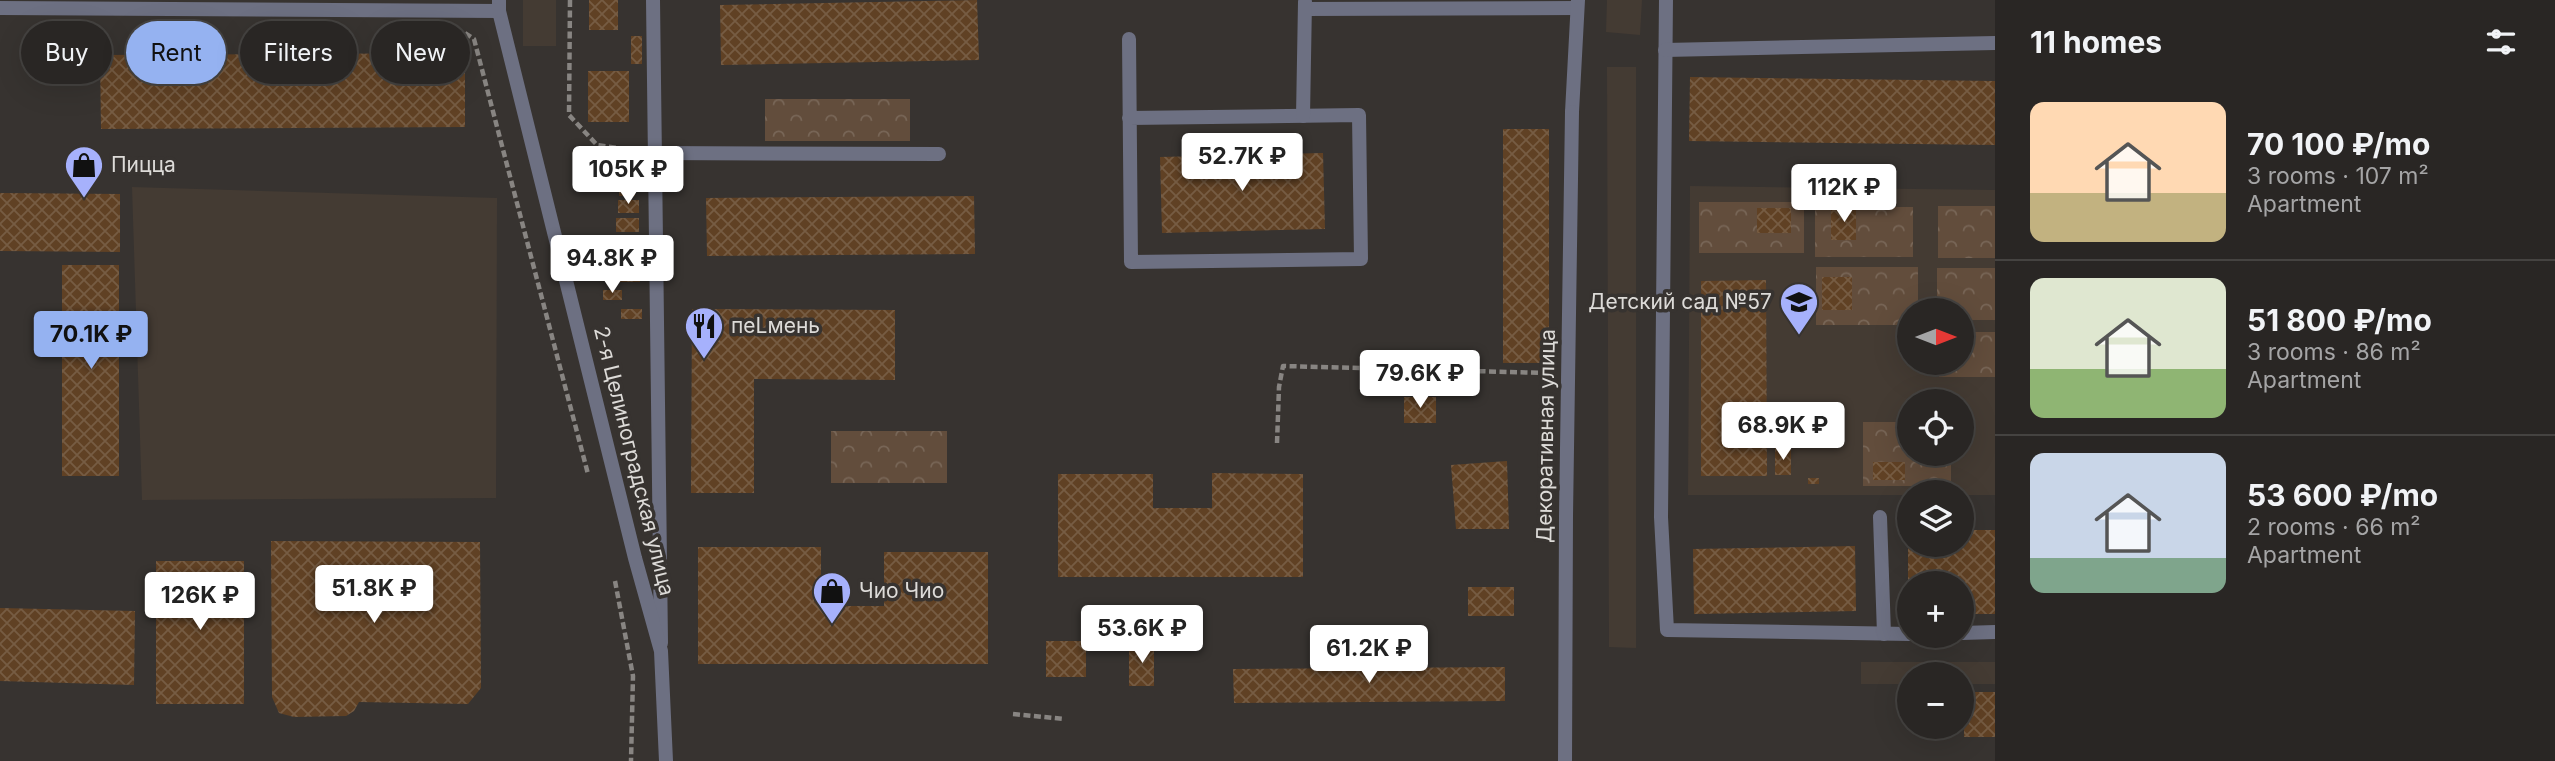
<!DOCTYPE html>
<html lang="en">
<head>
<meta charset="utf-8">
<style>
	:root { --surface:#292624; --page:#312e2c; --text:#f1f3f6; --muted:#a5a5a6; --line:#454341; --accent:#95b2f1 }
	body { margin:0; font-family:Inter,sans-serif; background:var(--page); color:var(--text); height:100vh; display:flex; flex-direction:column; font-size:26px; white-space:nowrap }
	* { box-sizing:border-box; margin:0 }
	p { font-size:23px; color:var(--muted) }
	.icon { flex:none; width:38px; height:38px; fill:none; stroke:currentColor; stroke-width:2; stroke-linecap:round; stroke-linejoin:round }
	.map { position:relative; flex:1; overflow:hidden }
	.side { display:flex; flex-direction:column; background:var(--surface); width:560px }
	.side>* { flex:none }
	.banner { position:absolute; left:21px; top:21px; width:665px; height:63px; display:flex; gap:14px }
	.needle { width:46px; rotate:90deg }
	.fabs { position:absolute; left:1897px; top:298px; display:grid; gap:14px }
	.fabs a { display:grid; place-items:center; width:77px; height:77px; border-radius:50%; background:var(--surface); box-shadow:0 7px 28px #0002,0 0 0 2px var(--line); font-size:35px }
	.price { position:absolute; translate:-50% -60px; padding:0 16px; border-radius:7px; background:#fff; color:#222; font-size:23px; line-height:46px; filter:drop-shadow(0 2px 4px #0008) }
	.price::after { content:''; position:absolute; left:50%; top:42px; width:21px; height:16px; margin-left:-10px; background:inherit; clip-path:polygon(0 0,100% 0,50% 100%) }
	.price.current { background:var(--accent); color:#111 }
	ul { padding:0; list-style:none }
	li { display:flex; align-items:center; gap:21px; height:175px; padding:0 35px }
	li+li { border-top:2px solid var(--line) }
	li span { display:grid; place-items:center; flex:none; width:196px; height:140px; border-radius:14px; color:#555 }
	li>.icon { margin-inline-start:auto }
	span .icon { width:84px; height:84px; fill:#fffc; stroke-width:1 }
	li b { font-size:30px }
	h2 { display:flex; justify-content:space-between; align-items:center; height:84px; padding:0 35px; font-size:30px }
	.chip { padding:0 24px; border-radius:32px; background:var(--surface); box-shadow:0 7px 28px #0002,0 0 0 2px var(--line); font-size:24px; line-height:63px }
	.chip.current { background:var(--accent); color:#111 }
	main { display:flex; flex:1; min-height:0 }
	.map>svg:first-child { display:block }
	.built { fill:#443b33; fill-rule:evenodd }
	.park { fill:url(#park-crowns) }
	.building { fill:url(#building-cross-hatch) }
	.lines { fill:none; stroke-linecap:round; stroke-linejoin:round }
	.path { stroke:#888582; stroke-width:4.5; stroke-dasharray:7 3.5; stroke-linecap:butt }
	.service { stroke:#6d7082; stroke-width:14 }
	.minor { stroke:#6d7082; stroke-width:14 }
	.labels { text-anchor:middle; stroke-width:7; stroke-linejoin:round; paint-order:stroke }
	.poi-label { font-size:21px; fill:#dddbd8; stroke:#373330; text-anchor:start }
	.street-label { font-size:21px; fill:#dddbd8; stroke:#373330 }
</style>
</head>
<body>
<main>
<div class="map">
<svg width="1995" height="761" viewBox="0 0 1995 761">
	<defs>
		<pattern id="park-crowns" width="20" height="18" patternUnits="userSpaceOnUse" patternTransform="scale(1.75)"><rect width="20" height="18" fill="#624d3c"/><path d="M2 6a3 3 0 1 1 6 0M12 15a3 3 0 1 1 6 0" fill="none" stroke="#786657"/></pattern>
		<pattern id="building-cross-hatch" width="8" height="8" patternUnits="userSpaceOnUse" patternTransform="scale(1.75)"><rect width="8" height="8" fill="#604124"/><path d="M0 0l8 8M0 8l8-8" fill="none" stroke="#765c43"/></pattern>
	</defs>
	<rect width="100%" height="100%" fill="#373330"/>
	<!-- built -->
	<g class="built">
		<rect x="523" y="0" width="33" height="46"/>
		<path d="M1607,0H1642L1640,35L1606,32Z"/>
		<path d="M1607,67H1636V648L1609,647Z"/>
		<path d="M1690,186L1995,190V495H1962V492H1909V495H1688ZM1909,310H1962V362H1909ZM1909,401H1962V453H1909Z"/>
		<path d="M132,187L497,198L496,498L142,500Z"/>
		<path d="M1861,662H1995V684H1962V674H1909V684H1861Z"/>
	</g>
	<!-- park -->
	<g class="park">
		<rect x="765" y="99" width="145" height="42"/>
		<rect x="1699" y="202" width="105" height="51"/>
		<rect x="1938" y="206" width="57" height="52"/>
		<rect x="1815" y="207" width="98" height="50"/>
		<path d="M1816,267H1918V310H1909V325H1816Z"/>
		<path d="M1937,268H1995V320H1962V310H1937Z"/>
		<path d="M1962,332H1995V377H1939V362H1962Z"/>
		<path d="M1863,422H1909V453H1951V486H1863Z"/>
		<rect x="831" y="431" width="116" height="52"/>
	</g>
	<!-- building -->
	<g class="building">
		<rect x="589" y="0" width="29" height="30"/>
		<path d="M977,0L979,60L721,65L720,5Z"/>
		<rect x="631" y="36" width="11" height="28"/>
		<path d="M465,53V127L101,129L100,55Z"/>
		<rect x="588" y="71" width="41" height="51"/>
		<path d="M1690,77L1995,81V145L1689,141Z"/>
		<rect x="1503" y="129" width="46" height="234"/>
		<path d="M1323,153L1325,229L1162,233L1160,157Z"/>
		<rect x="619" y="188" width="16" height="8"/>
		<path d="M0,193L120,194V252L0,251Z"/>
		<path d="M974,196L975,254L707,256L706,198Z"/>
		<rect x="618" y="200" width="21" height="13"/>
		<rect x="1831" y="207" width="25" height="33"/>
		<rect x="1757" y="208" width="34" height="25"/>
		<rect x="616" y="218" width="23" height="14"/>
		<rect x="618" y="236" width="23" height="11"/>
		<rect x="620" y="252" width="21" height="10"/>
		<rect x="62" y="265" width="57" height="211"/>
		<rect x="620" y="271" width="20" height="11"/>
		<rect x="1822" y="277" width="30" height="33"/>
		<path d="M1766,280L1767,476H1701V281Z"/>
		<rect x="603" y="290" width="19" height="10"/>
		<rect x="621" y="309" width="21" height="10"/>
		<path d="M692,309L895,310V380L754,379V493H691Z"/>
		<rect x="1404" y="397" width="32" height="26"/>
		<rect x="1775" y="448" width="16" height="27"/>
		<path d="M1507,461L1509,529H1456L1451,465Z"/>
		<rect x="1873" y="462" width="32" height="18"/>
		<path d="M1212,473L1303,474V577H1058V474H1153V508H1212Z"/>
		<rect x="1808" y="478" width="11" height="6"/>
		<path d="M1962,530H1995V614H1962V583H1908V544H1962Z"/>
		<path d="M271,541L480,542L481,688L468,704L359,702L354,711L346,716L294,717L279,713L272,697Z"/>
		<path d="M1855,546L1856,611L1694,614L1693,549Z"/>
		<path d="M698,547H821V606H884V552H988V664H698Z"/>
		<rect x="156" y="561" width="88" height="143"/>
		<rect x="1468" y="587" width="46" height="29"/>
		<path d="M0,608L135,611L134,685L0,681Z"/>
		<rect x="1046" y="641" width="40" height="36"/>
		<rect x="1129" y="643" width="25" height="43"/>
		<path d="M1505,667V701L1234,703L1233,669Z"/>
		<rect x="1964" y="692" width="31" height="45"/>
	</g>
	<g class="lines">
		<!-- path -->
		<g class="path">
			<path d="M570,0L569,115L597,145L632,150"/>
			<path d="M465,33L474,39L588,474"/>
			<path d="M1277,443L1279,387L1283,366L1547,373"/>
			<path d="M615,581L633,676L631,761"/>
			<path d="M1013,714L1065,719"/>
		</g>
		<!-- service -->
		<g class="service">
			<path d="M653,0L661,643"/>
			<path d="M1666,0L1661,517L1667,630L1909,634"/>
			<path d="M1305,9L1577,8"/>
			<path d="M1129,39L1131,262L1361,259L1359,115L1129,118"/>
			<path d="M1665,50L1995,43"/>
			<path d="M1572,112L1578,0"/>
			<path d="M1303,116L1305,2"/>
			<path d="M654,153L939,154"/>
			<path d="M1880,517L1884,634"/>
			<path d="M1962,633L1995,632"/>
		</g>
		<!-- minor -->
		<g class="minor">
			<path d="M499,0V11L635,558L661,651L666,761"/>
			<path d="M0,8L499,11"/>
			<path d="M1565,761L1566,516L1572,112"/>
		</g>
	</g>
	<!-- icons -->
	<defs>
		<g id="shop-pin" transform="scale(2.0125)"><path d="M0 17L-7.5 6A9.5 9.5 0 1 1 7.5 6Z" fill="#a6b1fc" stroke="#373330"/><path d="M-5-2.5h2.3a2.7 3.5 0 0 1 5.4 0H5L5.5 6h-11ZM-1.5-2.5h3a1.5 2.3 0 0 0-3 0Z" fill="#111"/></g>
		<g id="school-pin" transform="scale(2.0125)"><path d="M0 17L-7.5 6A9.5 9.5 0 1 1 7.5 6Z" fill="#a6b1fc" stroke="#373330"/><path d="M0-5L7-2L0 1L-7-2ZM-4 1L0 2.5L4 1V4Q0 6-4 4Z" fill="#111"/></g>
		<g id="restaurant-pin" transform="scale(2.0125)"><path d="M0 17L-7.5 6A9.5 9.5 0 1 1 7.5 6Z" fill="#a6b1fc" stroke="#373330"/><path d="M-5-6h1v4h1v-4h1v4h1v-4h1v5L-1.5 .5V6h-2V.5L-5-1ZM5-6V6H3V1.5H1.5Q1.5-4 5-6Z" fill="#111"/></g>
	</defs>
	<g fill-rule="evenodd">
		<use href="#shop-pin" x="84" y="165"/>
		<use href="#school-pin" x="1799" y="302"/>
		<use href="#restaurant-pin" x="704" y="326"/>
		<use href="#shop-pin" x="832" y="591"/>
	</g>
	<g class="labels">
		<!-- poi labels -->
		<g class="poi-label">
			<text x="111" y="172">Пицца</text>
			<text x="1772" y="309" text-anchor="end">Детский сад №57</text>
			<text x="731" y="333">пеLмень</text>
			<text x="859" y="598">Чио Чио</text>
		</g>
		<!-- street labels -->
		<g class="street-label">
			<text transform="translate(1546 436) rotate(-89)" y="7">Декоративная улица</text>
			<text transform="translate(634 461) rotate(76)" y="7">2-я Целиноградская улица</text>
		</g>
	</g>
</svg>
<div class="fabs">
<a><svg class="needle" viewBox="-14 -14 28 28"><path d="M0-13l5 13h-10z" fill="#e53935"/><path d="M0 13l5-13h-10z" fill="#a5a5a6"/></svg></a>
<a><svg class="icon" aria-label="locate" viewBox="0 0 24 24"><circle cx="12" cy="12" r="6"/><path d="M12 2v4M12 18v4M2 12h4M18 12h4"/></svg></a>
<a><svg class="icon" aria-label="layers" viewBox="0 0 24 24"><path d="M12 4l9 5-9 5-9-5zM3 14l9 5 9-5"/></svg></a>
<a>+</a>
<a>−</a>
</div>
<b class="price" style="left:1242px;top:193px">52.7K ₽</b>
<b class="price" style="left:628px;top:206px">105K ₽</b>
<b class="price" style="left:1844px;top:224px">112K ₽</b>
<b class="price" style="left:612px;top:295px">94.8K ₽</b>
<b class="price current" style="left:91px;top:371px">70.1K ₽</b>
<b class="price" style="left:1420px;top:410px">79.6K ₽</b>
<b class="price" style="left:1783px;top:462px">68.9K ₽</b>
<b class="price" style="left:374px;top:625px">51.8K ₽</b>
<b class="price" style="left:200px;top:632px">126K ₽</b>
<b class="price" style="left:1142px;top:665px">53.6K ₽</b>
<b class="price" style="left:1369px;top:685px">61.2K ₽</b>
<div class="banner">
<a class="chip">Buy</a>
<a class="chip current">Rent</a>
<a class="chip">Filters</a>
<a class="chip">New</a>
</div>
</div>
<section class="side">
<h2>11 homes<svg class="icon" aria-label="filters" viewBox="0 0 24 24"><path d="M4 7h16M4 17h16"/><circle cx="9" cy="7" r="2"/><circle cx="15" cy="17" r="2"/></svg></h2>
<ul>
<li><span style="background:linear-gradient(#ffd9b3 65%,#c2b280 0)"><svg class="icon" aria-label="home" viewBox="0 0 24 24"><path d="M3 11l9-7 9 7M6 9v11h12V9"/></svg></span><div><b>70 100 ₽/mo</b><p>3 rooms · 107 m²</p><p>Apartment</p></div></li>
<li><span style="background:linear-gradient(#dfe7d0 65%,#8fb573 0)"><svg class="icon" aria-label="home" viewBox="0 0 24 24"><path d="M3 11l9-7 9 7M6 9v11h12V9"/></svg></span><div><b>51 800 ₽/mo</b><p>3 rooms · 86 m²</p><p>Apartment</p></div></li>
<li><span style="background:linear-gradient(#c9d6e8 75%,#7fa58c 0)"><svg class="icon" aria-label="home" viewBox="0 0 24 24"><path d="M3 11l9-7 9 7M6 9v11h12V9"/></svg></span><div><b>53 600 ₽/mo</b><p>2 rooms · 66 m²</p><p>Apartment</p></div></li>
</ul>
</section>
</main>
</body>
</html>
